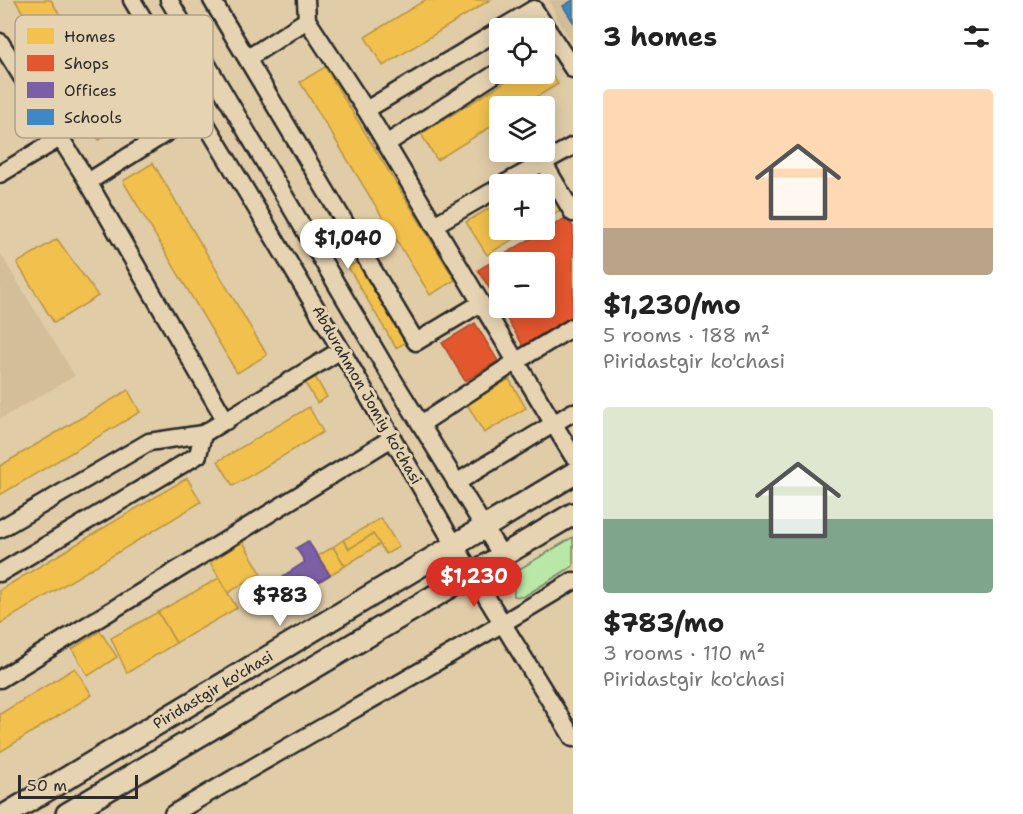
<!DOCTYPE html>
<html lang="en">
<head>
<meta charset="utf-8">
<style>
	:root { --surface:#fff; --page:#f2f2f2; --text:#222; --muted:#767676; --accent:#d93025 }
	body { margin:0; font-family:"Shantell Sans",sans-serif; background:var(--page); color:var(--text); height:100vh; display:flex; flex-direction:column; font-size:22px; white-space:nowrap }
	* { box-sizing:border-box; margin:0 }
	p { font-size:20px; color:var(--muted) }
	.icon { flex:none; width:33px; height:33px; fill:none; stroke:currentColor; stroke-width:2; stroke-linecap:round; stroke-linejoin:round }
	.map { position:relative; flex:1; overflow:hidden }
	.panel { display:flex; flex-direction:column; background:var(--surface); width:450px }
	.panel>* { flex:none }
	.tools { position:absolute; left:489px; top:18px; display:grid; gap:12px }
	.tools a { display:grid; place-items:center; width:66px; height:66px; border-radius:6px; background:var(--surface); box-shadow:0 3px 15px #0003; font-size:30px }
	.scale { position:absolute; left:18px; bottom:15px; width:120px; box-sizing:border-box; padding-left:6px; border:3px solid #2b2b2b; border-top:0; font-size:16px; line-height:21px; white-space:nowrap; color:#2b2b2b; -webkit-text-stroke:4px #e6d3b1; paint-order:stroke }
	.price { position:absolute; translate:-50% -51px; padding:0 14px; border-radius:21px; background:#fff; color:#222; font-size:20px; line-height:39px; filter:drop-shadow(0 2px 3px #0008) }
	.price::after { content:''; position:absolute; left:50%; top:36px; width:18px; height:14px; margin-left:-9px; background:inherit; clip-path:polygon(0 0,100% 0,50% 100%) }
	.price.on { background:var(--accent); color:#fff }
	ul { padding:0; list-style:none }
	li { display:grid; align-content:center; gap:12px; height:318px; padding:0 30px }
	li span { display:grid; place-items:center; height:186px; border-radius:6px; color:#555 }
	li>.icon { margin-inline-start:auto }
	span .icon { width:108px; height:108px; fill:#fffc; stroke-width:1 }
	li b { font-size:26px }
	h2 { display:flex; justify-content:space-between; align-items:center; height:72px; padding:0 30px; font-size:26px }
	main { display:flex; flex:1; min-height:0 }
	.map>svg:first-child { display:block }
	.built { fill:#d3be98 }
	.green { fill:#b8e7a6; stroke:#728968; stroke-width:1.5 }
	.homes { fill:#f2c14e; stroke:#b69444; stroke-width:1.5 }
	.shops { fill:#e4572e; stroke:#ac4a2d; stroke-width:1.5 }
	.offices { fill:#7b5ea7; stroke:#634f82; stroke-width:1.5 }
	.schools { fill:#3f88c5; stroke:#396c97; stroke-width:1.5 }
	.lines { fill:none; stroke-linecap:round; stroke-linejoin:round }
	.minor-casing { stroke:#2b2b2b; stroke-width:21 }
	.major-casing { stroke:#2b2b2b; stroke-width:26 }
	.minor { stroke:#e6d3b1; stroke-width:16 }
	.major { stroke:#e6d3b1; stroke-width:21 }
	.labels { text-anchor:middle; stroke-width:6; stroke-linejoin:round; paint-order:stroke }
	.street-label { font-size:15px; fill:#2b2b2b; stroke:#e6d3b1 }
	.key { fill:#e6d3b1; stroke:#aea189; stroke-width:1.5 }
	.key-label { font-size:16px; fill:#2b2b2b }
</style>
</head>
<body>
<main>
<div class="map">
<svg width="573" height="814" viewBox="0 0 573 814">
	<rect width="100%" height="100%" fill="#e1cca8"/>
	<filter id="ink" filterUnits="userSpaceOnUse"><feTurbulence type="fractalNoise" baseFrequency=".0167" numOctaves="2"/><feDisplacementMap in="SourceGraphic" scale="12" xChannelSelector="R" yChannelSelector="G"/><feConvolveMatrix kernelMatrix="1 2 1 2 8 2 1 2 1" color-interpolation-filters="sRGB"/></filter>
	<g filter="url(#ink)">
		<!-- built -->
		<g class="built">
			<path d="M548,0H573V45Z"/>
			<path d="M0,253L75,376L0,419Z"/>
		</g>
		<!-- green -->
		<path class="green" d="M573,537V566L523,597L514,596L513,573Z"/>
		<!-- homes -->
		<g class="homes">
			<path d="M15,0H51L125,125L99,140Z"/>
			<path d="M425,0H490L383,66L365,37Z"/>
			<path d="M544,62L558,84L522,106H500V121L437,160L421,134L518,74H544Z"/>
			<path d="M325,67L455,280L430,295L300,82Z"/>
			<path d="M153,163L267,355L237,373L123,181Z"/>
			<path d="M541,176L561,210L544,220V184H528Z"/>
			<path d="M500,202V230H528L487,255L466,222Z"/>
			<path d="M57,239L98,296L54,323L17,263Z"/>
			<path d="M362,259L410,340L396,348L348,267Z"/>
			<path d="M314,375L327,397L317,403L304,381Z"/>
			<path d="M509,379L526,408L484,433L467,404Z"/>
			<path d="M128,390L140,412L0,495V466Z"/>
			<path d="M309,407L323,432L233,486L218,461Z"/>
			<path d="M187,478L201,502L0,624V590Z"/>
			<path d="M381,518L399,547L386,554L373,534L349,549L343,540Z"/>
			<path d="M373,534L380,544L345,566L333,547L343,540L349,549Z"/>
			<path d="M243,542L261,573L228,593L210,562Z"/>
			<path d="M333,547L345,566L330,575L318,556Z"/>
			<path d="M219,578L237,608L176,643L158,612Z"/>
			<path d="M158,612L176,643L127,673L111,638Z"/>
			<path d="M100,631L117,657L88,676L72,649Z"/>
			<path d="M75,668L92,695L0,752V714Z"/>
		</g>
		<!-- shops -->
		<g class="shops">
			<path d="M567,217L573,227V318L524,347L500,308H544V262H500V306L478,270Z"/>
			<path d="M475,323L498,361L465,381L442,343Z"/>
		</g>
		<!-- offices -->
		<path class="offices" d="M308,541L330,575L296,596L283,576L305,562L296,548Z"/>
		<!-- schools -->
		<path class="schools" d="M573,0V22L563,6Z"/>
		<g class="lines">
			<!-- minor casing -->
			<g class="minor-casing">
				<g id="minor">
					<path d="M132,0L341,350L455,546L573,738"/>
					<path d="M169,0L384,365L502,556"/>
					<path d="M212,0L416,342L481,303L366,110L307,20L248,58"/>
					<path d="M306,0L307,20"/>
					<path d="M502,28L534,9L573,69"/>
					<path d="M0,42L88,182L226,421"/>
					<path d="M366,110L500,30"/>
					<path d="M386,144L500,71"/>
					<path d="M543,162L573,213"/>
					<path d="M0,174L60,138"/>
					<path d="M88,182L199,112"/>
					<path d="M504,184L573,146"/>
					<path d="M434,225L500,187"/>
					<path d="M481,303L573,456"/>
					<path d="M421,424L517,361L573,327"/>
					<path d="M456,483L573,412"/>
					<path d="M0,529L149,442L203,434"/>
					<path d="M0,573L198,455L203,434L341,350"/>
					<path d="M0,679L392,438"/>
					<path d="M173,814C306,735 441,662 573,581"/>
				</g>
			</g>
			<!-- major casing -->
			<g class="major-casing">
				<g id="major">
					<path d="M7,814L573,474"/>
					<path d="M67,814L573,514"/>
				</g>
			</g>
			<!-- minor -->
			<use href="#minor" class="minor"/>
			<!-- major -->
			<use href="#major" class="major"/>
		</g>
	</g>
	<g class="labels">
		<!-- street labels -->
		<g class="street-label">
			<text transform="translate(367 395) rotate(60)" y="5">Abdurahmon Jomiy ko'chasi</text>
			<text transform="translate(213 690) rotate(-31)" y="5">Piridastgir ko'chasi</text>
		</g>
	</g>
	<!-- legend -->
	<rect x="15" y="15" width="198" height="123" rx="9" class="key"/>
	<rect x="27" y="28" width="27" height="16" fill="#f2c14e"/>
	<rect x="27" y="55" width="27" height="16" fill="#e4572e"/>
	<rect x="27" y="82" width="27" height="16" fill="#7b5ea7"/>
	<rect x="27" y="109" width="27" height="16" fill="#3f88c5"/>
	<g class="key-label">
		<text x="64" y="42">Homes</text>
		<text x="64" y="69">Shops</text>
		<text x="64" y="96">Offices</text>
		<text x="64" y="123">Schools</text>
	</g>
</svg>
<div class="tools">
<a><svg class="icon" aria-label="locate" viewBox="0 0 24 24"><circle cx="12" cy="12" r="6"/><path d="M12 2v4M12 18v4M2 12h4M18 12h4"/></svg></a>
<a><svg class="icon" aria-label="layers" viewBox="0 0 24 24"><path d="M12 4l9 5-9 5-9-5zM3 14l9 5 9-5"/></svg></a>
<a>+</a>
<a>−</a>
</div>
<div class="scale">50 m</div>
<b class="price" style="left:348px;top:270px">$1,040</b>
<b class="price on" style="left:474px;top:608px">$1,230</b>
<b class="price" style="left:280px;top:627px">$783</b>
</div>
<section class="panel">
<h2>3 homes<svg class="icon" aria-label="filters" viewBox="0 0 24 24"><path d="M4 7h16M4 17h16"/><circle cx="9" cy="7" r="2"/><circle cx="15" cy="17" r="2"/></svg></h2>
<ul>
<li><span style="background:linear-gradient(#ffd9b3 75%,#b9a48a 0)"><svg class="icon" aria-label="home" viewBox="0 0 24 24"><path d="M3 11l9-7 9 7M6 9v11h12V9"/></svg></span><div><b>$1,230/mo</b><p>5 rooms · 188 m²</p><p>Piridastgir ko'chasi</p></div></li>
<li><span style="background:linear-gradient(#dfe7d0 60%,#7fa58c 0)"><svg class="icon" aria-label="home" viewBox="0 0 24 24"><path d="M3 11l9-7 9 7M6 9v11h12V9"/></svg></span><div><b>$783/mo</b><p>3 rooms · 110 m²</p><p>Piridastgir ko'chasi</p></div></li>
</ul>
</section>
</main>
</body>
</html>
